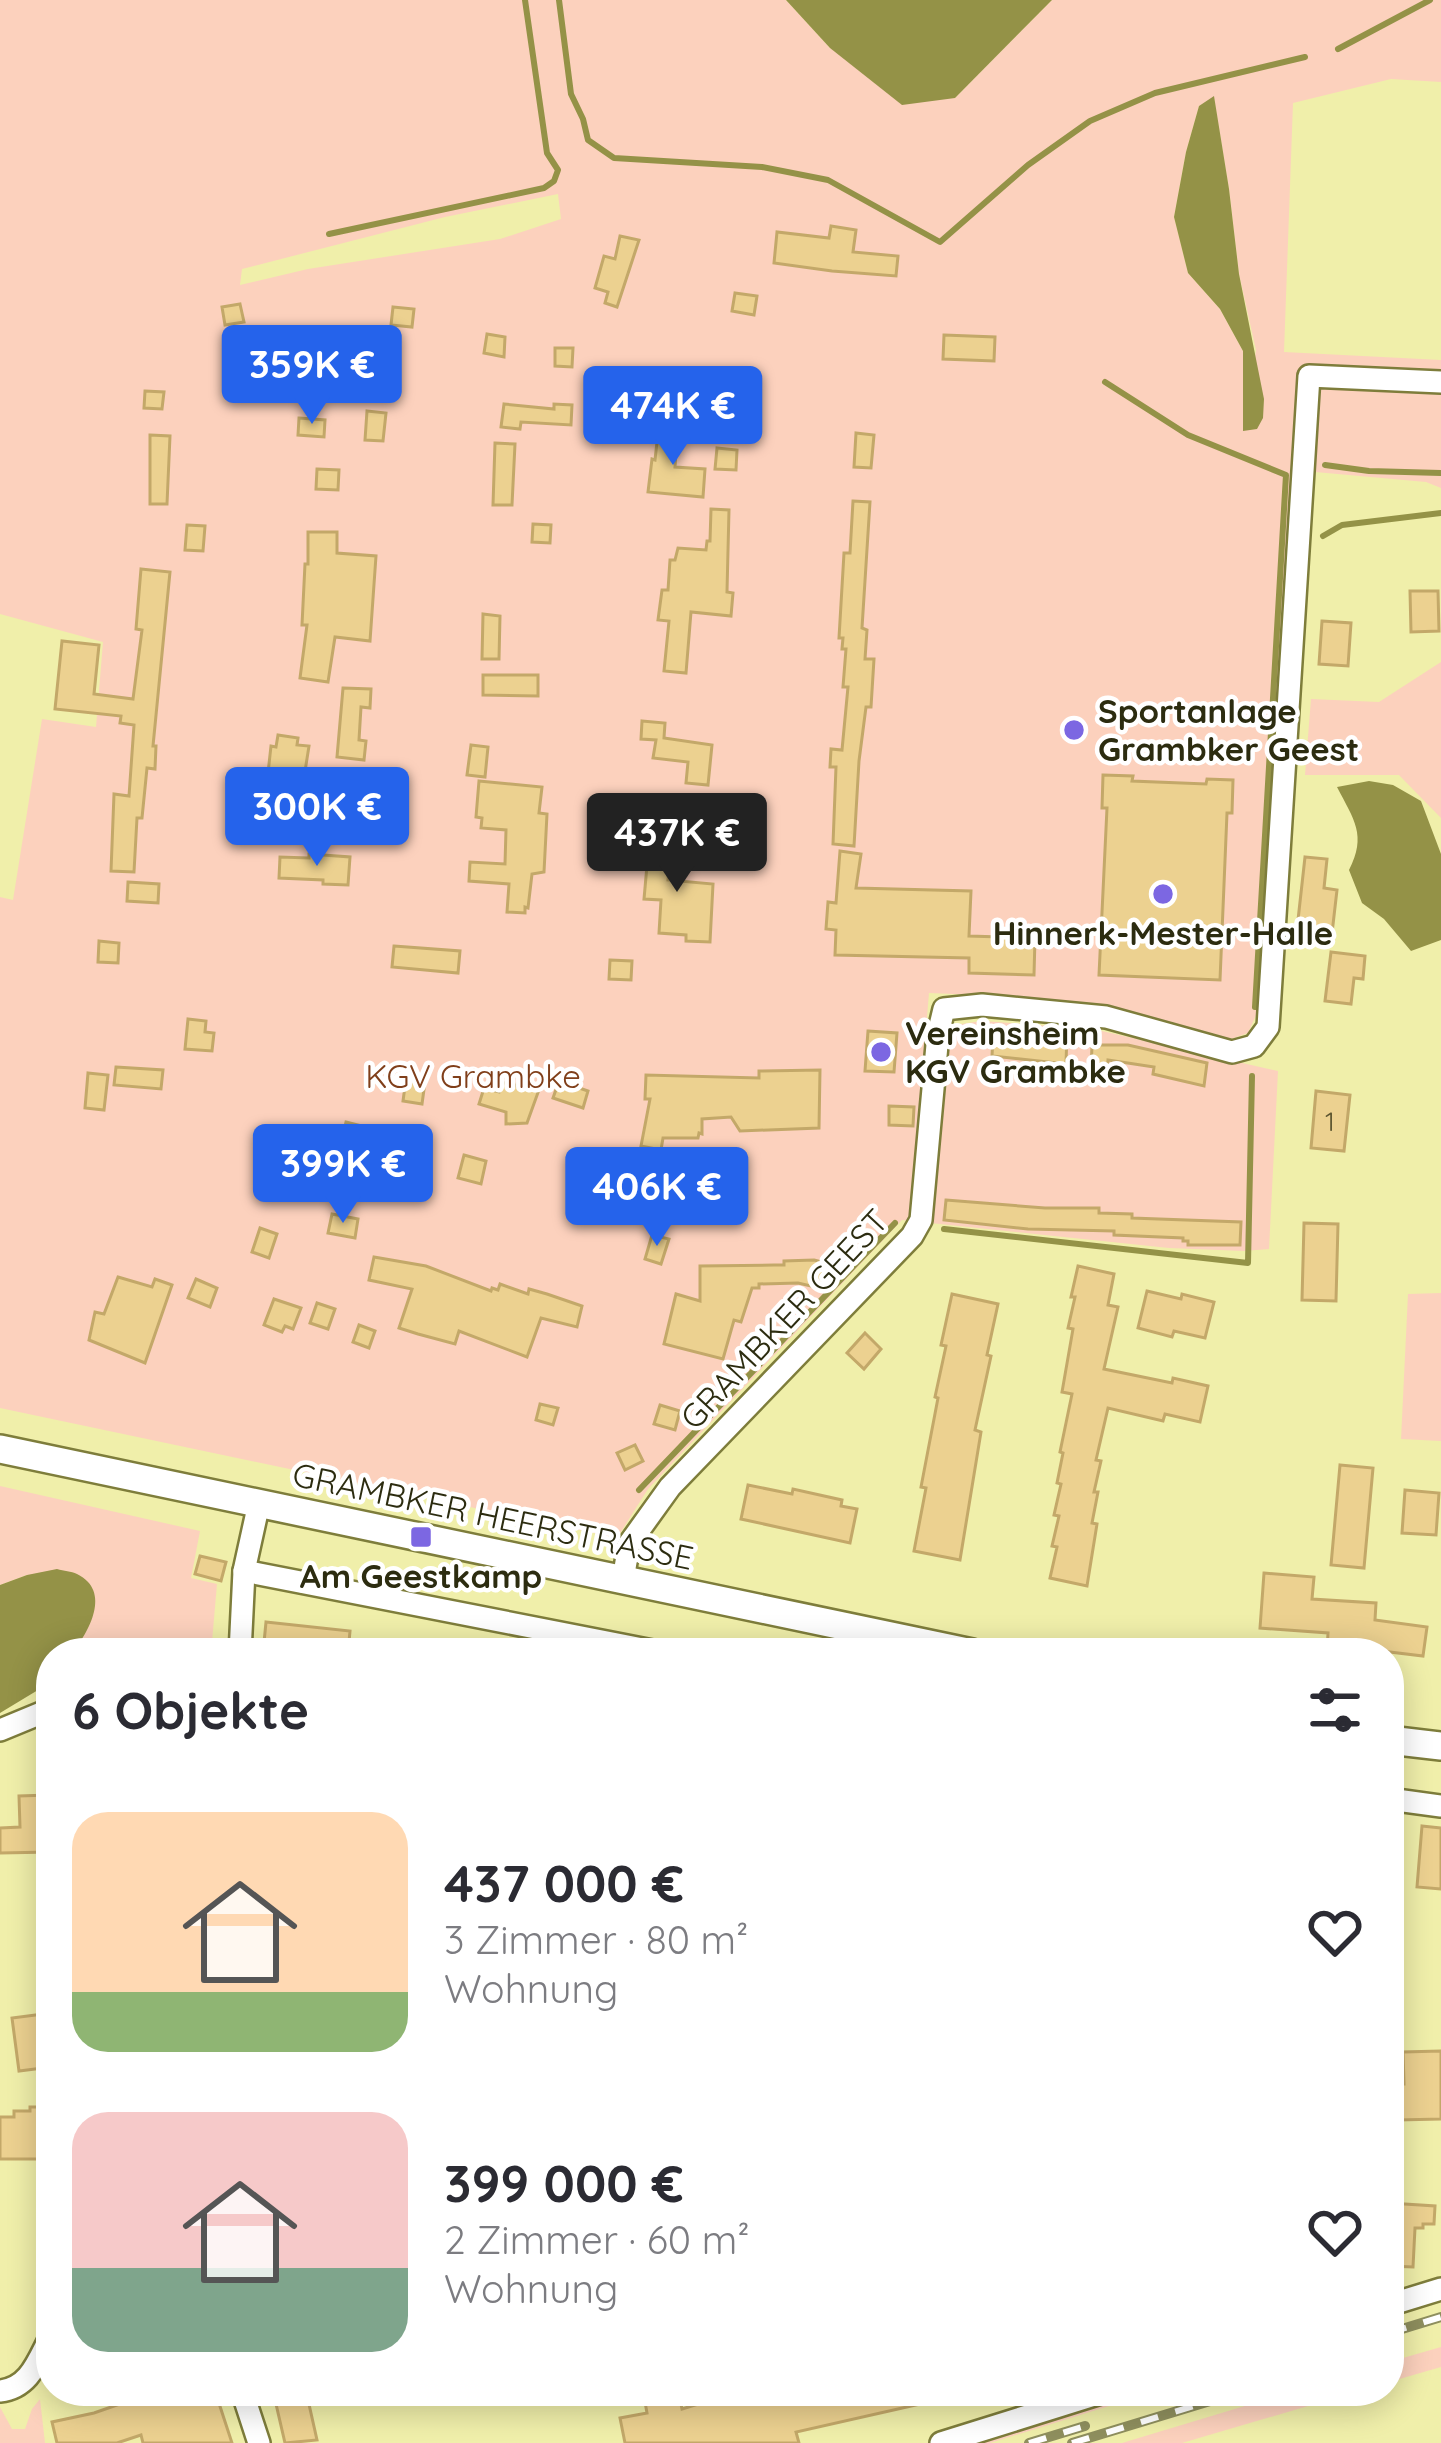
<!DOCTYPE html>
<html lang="de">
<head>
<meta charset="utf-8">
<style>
	:root { --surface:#fff; --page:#f2f2f3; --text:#2b2b33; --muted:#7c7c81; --accent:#2563eb }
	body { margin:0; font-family:Quicksand,sans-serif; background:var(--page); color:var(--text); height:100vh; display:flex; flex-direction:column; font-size:45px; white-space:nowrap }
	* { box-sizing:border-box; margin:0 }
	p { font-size:39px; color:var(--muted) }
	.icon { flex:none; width:66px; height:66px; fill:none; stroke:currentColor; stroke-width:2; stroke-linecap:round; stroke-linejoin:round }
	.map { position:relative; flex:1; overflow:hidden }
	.details { position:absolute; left:36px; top:1638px; width:1368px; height:768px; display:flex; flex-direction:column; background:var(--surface); border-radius:48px; box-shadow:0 6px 30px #0003 }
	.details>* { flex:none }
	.price { position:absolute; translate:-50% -102px; padding:0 27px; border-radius:12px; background:var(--accent); color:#fff; font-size:39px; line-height:78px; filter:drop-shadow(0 3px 6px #0008) }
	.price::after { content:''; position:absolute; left:50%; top:72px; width:36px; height:27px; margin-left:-18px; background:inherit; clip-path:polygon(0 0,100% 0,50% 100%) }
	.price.current { background:#222; color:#fff }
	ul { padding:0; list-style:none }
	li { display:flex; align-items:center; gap:36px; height:300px; padding:0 36px }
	li span { display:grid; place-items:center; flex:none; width:336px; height:240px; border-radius:36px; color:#555 }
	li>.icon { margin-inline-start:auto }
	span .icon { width:144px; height:144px; fill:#fffc; stroke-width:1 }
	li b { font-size:51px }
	h2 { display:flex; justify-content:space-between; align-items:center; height:144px; padding:0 36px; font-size:51px }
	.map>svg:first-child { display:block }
	.green { fill:#fcd1bd; fill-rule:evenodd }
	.water { fill:#949247 }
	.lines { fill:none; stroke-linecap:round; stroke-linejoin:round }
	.stream { stroke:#949247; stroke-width:6 }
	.building { fill:#ecd190; stroke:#c3a869; stroke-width:3 }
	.street-casing { stroke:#7e7d3b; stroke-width:26 }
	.secondary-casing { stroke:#7e7d3b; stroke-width:32 }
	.street { stroke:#fff; stroke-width:21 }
	.secondary { stroke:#fff; stroke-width:27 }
	.rail-casing { stroke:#8f8f5e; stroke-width:10 }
	.rail { stroke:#fff; stroke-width:6; stroke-dasharray:18; stroke-linecap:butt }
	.poi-dot { fill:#7c67e2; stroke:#fff; stroke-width:4.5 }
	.labels { text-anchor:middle; stroke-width:9; stroke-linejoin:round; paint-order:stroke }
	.number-label { font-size:27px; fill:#5c5530 }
	.poi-label { font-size:33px; font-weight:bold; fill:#2c2c10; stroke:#fff; text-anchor:start }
	.park-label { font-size:33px; fill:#803f1a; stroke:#fff }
	.street-label { font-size:33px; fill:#2c2c10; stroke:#fff }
</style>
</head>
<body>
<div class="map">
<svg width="1441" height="2443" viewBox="0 0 1441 2443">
	<rect width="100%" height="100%" fill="#f0efaa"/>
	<!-- green -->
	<g class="green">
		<path d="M0,0H786L830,48L955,98L1052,0H1441V82L1391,79L1293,103L1284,352L1441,360V488L1426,482L1293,470L1257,1013L1248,1033L1228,1040L1105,1008L1026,997L929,993L926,1029L982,1021L1093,1029L1278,1071L1269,1249L1244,1251L1169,1248L902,1220L648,1489L617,1538L0,1408V897L13,900L42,719L96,727L103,642L0,614ZM1214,98L1229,189L1239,274L1256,350L1244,431L1243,351L1220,309L1188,273L1174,217L1186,152L1199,106ZM558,194L561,219L500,239L308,269L240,285L242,269L445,217Z"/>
		<path d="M1441,662V818L1399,775H1305L1311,699L1379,702Z"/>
		<path d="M1441,1293V1441L1401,1439L1408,1294Z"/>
		<path d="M0,1486L200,1531L191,1578L217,1584L211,1653H72L82,1641L27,1575L0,1585Z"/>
		<path d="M1441,2347V2367L1389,2382V2362Z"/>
		<path d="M1140,2391H1157L990,2443H973Z"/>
		<path d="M1294,2391H1359L1182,2443H1122Z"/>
		<path d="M40,2399L45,2443H0V2407L12,2429H25L32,2409Z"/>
	</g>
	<!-- water -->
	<g class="water">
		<path d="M786,0H1052L955,98L902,105L830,48Z"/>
		<path d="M1214,96L1229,189L1239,274L1264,399L1263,418L1257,429L1243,431V351L1220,309L1188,273L1174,217L1186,152L1199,106Z"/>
		<path d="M1369,781L1393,785L1421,801L1441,854V940L1411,951L1384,919L1362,903L1349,870C1367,835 1354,820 1337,787Z"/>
		<path d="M57,1569C64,1571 71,1571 77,1574C112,1591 89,1632 72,1653H51V1677L38,1690L0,1713V1585L27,1575Z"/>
	</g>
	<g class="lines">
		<!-- stream -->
		<g class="stream">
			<path d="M559,0L571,94L583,119L588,140L614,158L762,167L828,180L940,242L1028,165L1090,121L1155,93L1305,57"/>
			<path d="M1338,49L1430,0"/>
			<path d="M329,234L544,188L554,181L558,170L547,153L525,0"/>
			<path d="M1105,382L1188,435L1286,475L1255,1007"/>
			<path d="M1325,465L1369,471L1441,473"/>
			<path d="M1323,536L1342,525L1441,513"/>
			<path d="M944,1229L1248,1263L1252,1076"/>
			<path d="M639,1490L895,1223"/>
		</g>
	</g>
	<!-- building -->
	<g class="building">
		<path d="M831,226L856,230L853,252L898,256L896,276L832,271L774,263L777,232L829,238Z"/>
		<path d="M620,236L639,240L617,307L605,303L608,292L595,288L604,256L615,259Z"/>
		<path d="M735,293L757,296L754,315L732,311Z"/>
		<path d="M240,304L244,322L225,325L222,307Z"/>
		<path d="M393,307L414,309L412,327L391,325Z"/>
		<path d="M487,334L505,337L504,357L484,353Z"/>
		<path d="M944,335L995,337L994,361L943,359Z"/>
		<path d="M555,348H573L572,367L555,366Z"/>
		<path d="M145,391L164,392L162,409L144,408Z"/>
		<path d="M504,404L554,409V404L572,405L571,425L521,422L520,429L501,427Z"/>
		<path d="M367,411L386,413L383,441L365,440Z"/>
		<path d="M299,418L325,420L324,437L298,435Z"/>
		<path d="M659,424L678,426L675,467L705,469L703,497L648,492L652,459L655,460Z"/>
		<path d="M856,433L874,435L871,468L854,467Z"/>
		<path d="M150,435L170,436L167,504H150Z"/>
		<path d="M495,443L515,444L512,505H493Z"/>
		<path d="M717,448L737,450L736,470L715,469Z"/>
		<path d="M317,469L339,470L338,490L316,489Z"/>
		<path d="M853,501L870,502L862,628L867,630L865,659H874L871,707H866L859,761L854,846L833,844L836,767H830L831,749L842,750L848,687H843L846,649H842L843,638H839L844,553H850Z"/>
		<path d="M711,509L729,510L727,592L733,593L731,616L691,612L686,673L664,671L669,621L658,620L662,590H668L670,560H675L678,548L706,550L707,541H710Z"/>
		<path d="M533,524L551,525L550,543L532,542Z"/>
		<path d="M187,525L205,526L203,551L185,550Z"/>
		<path d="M308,532H337V553L376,556L370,641L335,637L328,682L300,678L307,625H302L305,564H308Z"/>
		<path d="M141,569L170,572L153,746H156L155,769L147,768L142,818H137L134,872L111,871L114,794L129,796L134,725L120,723L121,716L55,709L62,641L99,645L94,694L133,699L142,630L136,629Z"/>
		<path d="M1410,591H1438L1439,631L1411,632Z"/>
		<path d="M483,614L500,616L499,659H482Z"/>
		<path d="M1322,621L1351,623L1348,666L1319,664Z"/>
		<path d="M483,675H538V696L483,695Z"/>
		<path d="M343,688L371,689L370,708L361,707L359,740L366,741L364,760L337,757Z"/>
		<path d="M642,721L665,723L664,738L712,745L708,785L686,783L688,762L653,758L656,740L641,739Z"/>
		<path d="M278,735L298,738L297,745L309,746L303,784L281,781L282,775L268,773L271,746L276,747Z"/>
		<path d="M471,745L488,747L485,777L467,775Z"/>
		<path d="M1103,775L1133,776L1132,781L1206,784L1207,779L1233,780L1232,813H1227L1220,980L1099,975L1107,808H1102Z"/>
		<path d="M479,781L542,787L539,813L547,814L544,872L532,874L528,908L525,907V913L507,912L509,884L469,881L470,862L505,864L506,830L481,828L482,818L476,817Z"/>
		<path d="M342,820L365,821L364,842L340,841Z"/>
		<path d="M650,832L672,834L668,880L713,884L710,942L686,941V935L659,933L661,900L644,899Z"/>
		<path d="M840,851L861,854L856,888L971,891L969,936L1035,938L1034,975L969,973V958L835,955L836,930L826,929L828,902L836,903Z"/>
		<path d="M309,854L350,857L348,885L323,884V880L279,878L280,857L309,858Z"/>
		<path d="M1305,857L1327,859L1324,888L1337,890L1331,942L1296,938Z"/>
		<path d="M128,882L159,884L158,903L127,901Z"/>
		<path d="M99,941L119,943L118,963L98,962Z"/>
		<path d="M394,946L460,951L458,973L392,967Z"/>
		<path d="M1331,952L1365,956L1363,979L1354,978L1351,1004L1325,1001Z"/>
		<path d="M610,960L632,961L631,980L609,979Z"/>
		<path d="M188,1019L206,1021L205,1032L214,1033L212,1051L185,1049Z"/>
		<path d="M868,1031L897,1033L894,1072L865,1071Z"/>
		<path d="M1050,1031L1067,1032L1066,1064L992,1056L993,1037L1050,1040Z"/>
		<path d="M1092,1045H1128L1207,1063L1204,1086L1153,1074L1154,1067L1108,1060L1107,1073L1091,1072Z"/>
		<path d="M116,1067L163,1070L161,1089L114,1085Z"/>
		<path d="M820,1070L819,1128L740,1131L731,1117L702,1119V1134L699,1133L698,1138H663L661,1150L641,1146L650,1099H645L646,1075L759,1078V1071Z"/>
		<path d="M88,1073L108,1075L104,1110L85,1108Z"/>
		<path d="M406,1079L425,1082L422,1104L403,1101Z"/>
		<path d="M519,1079L540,1087L527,1123L506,1124V1112L479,1104L484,1088L499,1092L501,1082L516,1086Z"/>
		<path d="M559,1081L588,1091L583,1108L553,1098Z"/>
		<path d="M1316,1091L1350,1095L1344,1151L1311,1148Z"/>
		<path d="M889,1106L914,1107L913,1126L889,1125Z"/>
		<path d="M346,1122L366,1127L361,1149L341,1144Z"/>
		<path d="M464,1155L486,1161L481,1184L458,1178Z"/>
		<path d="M329,1167L349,1172L343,1199L324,1194Z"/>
		<path d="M946,1200L1045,1208H1099V1213L1132,1214V1218L1241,1222L1240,1245H1188V1241H1183V1238L1114,1235V1231L1028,1229L944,1220Z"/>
		<path d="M332,1214L358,1219L355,1238L328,1233Z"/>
		<path d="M1304,1223L1338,1224L1336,1301L1302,1300Z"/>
		<path d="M260,1228L277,1234L269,1258L252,1252Z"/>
		<path d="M652,1235L669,1239L661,1264L645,1259Z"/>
		<path d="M374,1257L426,1266L491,1291L492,1288L498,1290L500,1284L528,1294L529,1289L547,1294L582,1306L577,1327L541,1318L527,1357L459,1331L455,1344L418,1334L399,1328L412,1289L369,1280Z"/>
		<path d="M814,1260L830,1264L824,1289L798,1283L759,1284V1288H752L741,1322L734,1320L723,1359L664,1344L676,1294L700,1301V1266L774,1265H784V1261Z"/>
		<path d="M1078,1266L1114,1274L1108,1305L1118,1307L1104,1369L1172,1383L1173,1378L1208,1386L1200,1422L1165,1414L1163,1421L1108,1408L1096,1460L1101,1461L1094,1492H1098L1092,1523L1097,1524L1087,1586L1050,1578L1057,1547L1052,1546L1059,1516L1054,1515L1061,1484L1057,1483L1063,1453L1060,1452L1072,1394L1062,1392L1073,1329L1068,1328L1075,1297H1071Z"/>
		<path d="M118,1277L152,1287L155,1279L172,1285L145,1363L89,1340L95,1312L104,1314Z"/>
		<path d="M196,1279L217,1288L210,1307L188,1298Z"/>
		<path d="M1147,1291L1181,1299L1182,1294L1214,1302L1205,1338L1174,1331L1172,1337L1138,1328Z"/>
		<path d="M952,1294L998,1304L987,1355L991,1356L975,1430L981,1432L960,1560L914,1551L926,1488L921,1487L938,1398L935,1397L946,1346L941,1345Z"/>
		<path d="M274,1299L301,1308L293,1329L285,1326L282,1332L264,1325Z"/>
		<path d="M317,1303L335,1309L328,1329L310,1323Z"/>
		<path d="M359,1325L375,1331L369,1348L353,1342Z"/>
		<path d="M865,1333L881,1349L864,1369L847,1353Z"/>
		<path d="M540,1404L558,1408L553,1425L536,1420Z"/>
		<path d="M660,1405L680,1411L675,1430L654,1424Z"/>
		<path d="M635,1445L643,1461L625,1470L617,1453Z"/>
		<path d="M1340,1465L1373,1468L1364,1568L1331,1565Z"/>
		<path d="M748,1485L792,1494L793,1489L842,1500L841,1506L857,1509L850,1543L741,1519Z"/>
		<path d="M1405,1490L1439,1493L1436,1535L1402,1533Z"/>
		<path d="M200,1556L226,1562L221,1581L195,1574Z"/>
		<path d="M1264,1573L1314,1577L1312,1599L1376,1603L1375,1620L1427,1627L1423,1656L1373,1650V1653L1327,1651L1328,1633L1260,1628Z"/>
		<path d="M266,1622L350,1631L348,1653H263Z"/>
		<path d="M49,1795L50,1852L0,1853V1828L20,1827L19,1796Z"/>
		<path d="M1422,1826L1441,1828V1889L1417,1887Z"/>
		<path d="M51,2013V2067L19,2071L12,2018Z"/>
		<path d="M1441,2051V2119L1398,2120L1396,2084H1404L1403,2052Z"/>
		<path d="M30,2107H51L49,2155H38V2159H0V2117H14V2111H30Z"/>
		<path d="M1389,2203L1435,2206L1434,2224H1423V2228H1415L1413,2267L1389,2266Z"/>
		<path d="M157,2391H215L232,2443H143L141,2435L117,2443H57L52,2422L94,2413Z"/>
		<path d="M273,2391H306L317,2440L285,2443Z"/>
		<path d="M833,2391H941L942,2399L796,2432L799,2443H625L620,2418L647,2413L645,2402L679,2395L682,2409L737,2392L738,2398L760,2392L762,2399L776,2396L778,2402Z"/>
	</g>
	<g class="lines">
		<!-- street casing -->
		<g class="street-casing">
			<g id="street">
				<path d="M244,1571L663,1653"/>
				<path d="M623,1580L629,1544L670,1487L912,1236L921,1220L938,1034L944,1009L982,1005L1106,1017L1232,1052L1254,1046L1268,1027L1309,376L1441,382"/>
				<path d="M240,1653L244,1571L259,1503"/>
				<path d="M0,1730L51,1709"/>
				<path d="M1389,1799L1441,1806"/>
				<path d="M1389,2305L1441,2289"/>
				<path d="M0,2391C30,2388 38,2360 51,2336"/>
				<path d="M242,2391L259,2443"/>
				<path d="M941,2443L1107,2391"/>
			</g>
		</g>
		<!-- secondary casing -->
		<g class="secondary-casing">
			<g id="secondary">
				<path d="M0,1449L972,1653"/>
				<path d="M1389,1740L1441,1746"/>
			</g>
		</g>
		<!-- street -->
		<use href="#street" class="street"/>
		<!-- secondary -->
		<use href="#secondary" class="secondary"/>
		<!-- rail casing -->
		<g class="rail-casing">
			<g id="rail">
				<path d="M1389,2333L1441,2317"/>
				<path d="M1029,2443L1085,2426"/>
				<path d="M1072,2443L1243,2391"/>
			</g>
		</g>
		<!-- rail -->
		<use href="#rail" class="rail"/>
	</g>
	<!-- markers -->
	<g class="poi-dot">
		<circle cx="1074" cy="730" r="12"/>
		<circle cx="1163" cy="894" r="12"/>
		<circle cx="881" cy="1052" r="12"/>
		<rect x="409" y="1525" width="24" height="24" rx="6"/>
	</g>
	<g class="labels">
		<!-- number labels -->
		<g class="number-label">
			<text x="1330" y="1131">1</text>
		</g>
		<!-- poi labels -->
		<g class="poi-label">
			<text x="1098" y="723">Sportanlage<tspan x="1098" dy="38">Grambker Geest</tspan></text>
			<text x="1163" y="945" text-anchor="middle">Hinnerk-Mester-Halle</text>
			<text x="905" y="1045">Vereinsheim<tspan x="905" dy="38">KGV Grambke</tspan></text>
			<text x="421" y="1588" text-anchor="middle">Am Geestkamp</text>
		</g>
		<!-- park labels -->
		<g class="park-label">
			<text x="473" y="1088">KGV Grambke</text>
		</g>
		<!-- street labels -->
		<g class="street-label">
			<text transform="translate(784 1319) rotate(-47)" y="12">GRAMBKER GEEST</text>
			<text transform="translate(493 1516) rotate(12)" y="12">GRAMBKER HEERSTRASSE</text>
		</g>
	</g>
</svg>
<b class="price" style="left:312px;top:427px">359K €</b>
<b class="price" style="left:673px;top:468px">474K €</b>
<b class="price" style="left:317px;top:869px">300K €</b>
<b class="price current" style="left:677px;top:895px">437K €</b>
<b class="price" style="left:343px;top:1226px">399K €</b>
<b class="price" style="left:657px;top:1249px">406K €</b>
<section class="details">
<h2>6 Objekte<svg class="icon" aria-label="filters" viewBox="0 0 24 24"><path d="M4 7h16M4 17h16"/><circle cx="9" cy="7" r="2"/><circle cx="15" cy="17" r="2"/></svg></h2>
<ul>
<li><span style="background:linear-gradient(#ffd9b3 75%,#8fb573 0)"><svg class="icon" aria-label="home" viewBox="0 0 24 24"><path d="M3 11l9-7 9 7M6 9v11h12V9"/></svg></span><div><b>437 000 €</b><p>3 Zimmer · 80 m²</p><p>Wohnung</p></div><svg class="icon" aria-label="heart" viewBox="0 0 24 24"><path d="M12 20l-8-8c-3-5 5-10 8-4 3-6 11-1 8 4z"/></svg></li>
<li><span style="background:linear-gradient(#f6c9c9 65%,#7fa58c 0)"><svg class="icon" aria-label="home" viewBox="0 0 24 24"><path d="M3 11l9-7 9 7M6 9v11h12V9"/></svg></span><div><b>399 000 €</b><p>2 Zimmer · 60 m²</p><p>Wohnung</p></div><svg class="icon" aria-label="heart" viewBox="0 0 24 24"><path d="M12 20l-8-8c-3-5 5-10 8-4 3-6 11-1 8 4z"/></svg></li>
</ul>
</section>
</div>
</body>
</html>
